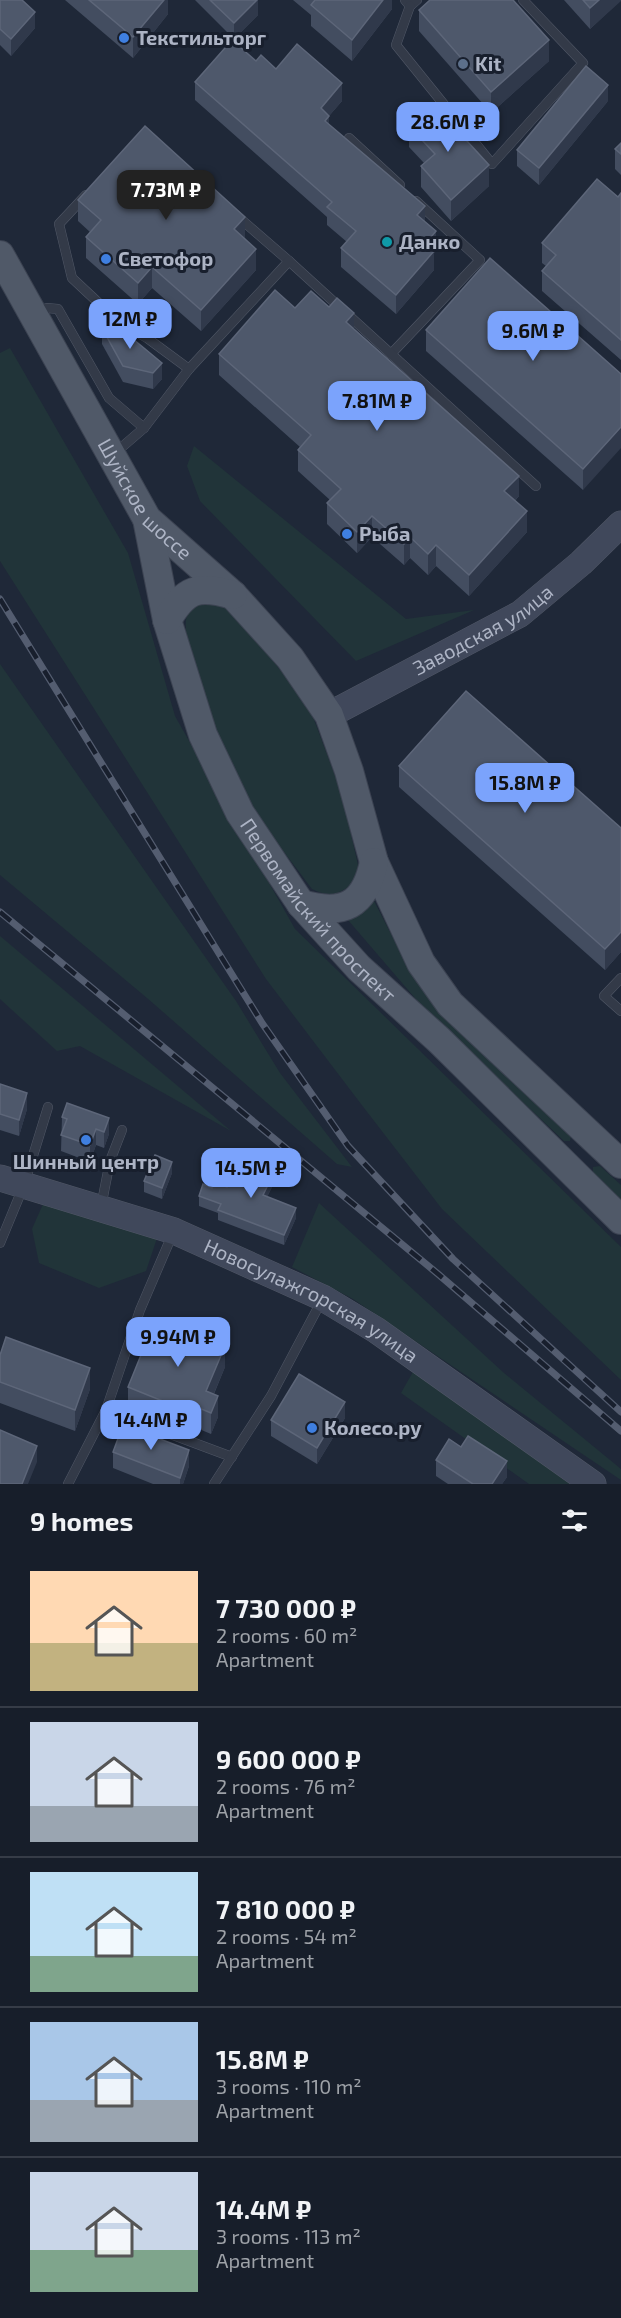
<!DOCTYPE html>
<html lang="en">
<head>
<meta charset="utf-8">
<style>
	:root { --surface:#171e2a; --page:#202732; --text:#f1f3f6; --muted:#9ea2a8; --line:#363c47; --accent:#7ba3fc }
	body { margin:0; font-family:"Exo 2",sans-serif; background:var(--page); color:var(--text); height:100vh; display:flex; flex-direction:column; font-size:22px; white-space:nowrap }
	* { box-sizing:border-box; margin:0 }
	p { font-size:20px; color:var(--muted) }
	.icon { flex:none; width:33px; height:33px; fill:none; stroke:currentColor; stroke-width:2; stroke-linecap:round; stroke-linejoin:round }
	.map { position:relative; height:1484px; overflow:hidden }
	.drawer { display:flex; flex-direction:column; background:var(--surface); flex:1 }
	.drawer>* { flex:none }
	.price { position:absolute; translate:-50% -51px; padding:0 14px; border-radius:12px; background:var(--accent); color:#111; font-size:20px; line-height:39px; filter:drop-shadow(0 2px 3px #0008) }
	.price::after { content:''; position:absolute; left:50%; top:36px; width:18px; height:14px; margin-left:-9px; background:inherit; clip-path:polygon(0 0,100% 0,50% 100%) }
	.price.on { background:#222; color:#fff }
	ul { padding:0; list-style:none }
	li { display:flex; align-items:center; gap:18px; height:150px; padding:0 30px }
	li+li { border-top:2px solid var(--line) }
	li span { display:grid; place-items:center; flex:none; width:168px; height:120px; border-radius:0px; color:#555 }
	li>.icon { margin-inline-start:auto }
	span .icon { width:72px; height:72px; fill:#fffc; stroke-width:1 }
	li b { font-size:26px }
	h2 { display:flex; justify-content:space-between; align-items:center; height:72px; padding:0 30px; font-size:26px }
	.map>svg:first-child { display:block }
	.green { fill:#213439 }
	.lines { fill:none; stroke-linecap:round; stroke-linejoin:round }
	.service-casing { stroke:#505766; stroke-width:10 }
	.secondary-casing { stroke:#505766; stroke-width:27 }
	.primary-casing { stroke:#3c4352; stroke-width:30 }
	.service { stroke:#333a48; stroke-width:9 }
	.secondary { stroke:#40485b; stroke-width:26 }
	.primary { stroke:#505968; stroke-width:28 }
	.rail-casing { stroke:#545d70; stroke-width:7 }
	.rail { stroke:#181f2d; stroke-width:4.5; stroke-dasharray:14; stroke-linecap:butt }
	.wall { fill:#434d60 }
	.shaded-wall { fill:#30394b }
	.building { fill:#4e586b; stroke:#5d6679; stroke-width:1.5 }
	.shop-dot { fill:#3f7fe0; stroke:#181f2d; stroke-width:2 }
	.service-dot { fill:#5c6f8a; stroke:#181f2d; stroke-width:2 }
	.culture-dot { fill:#0f9aa8; stroke:#181f2d; stroke-width:2 }
	.labels { text-anchor:middle; stroke-width:6; stroke-linejoin:round; paint-order:stroke }
	.poi-label { font-size:20px; font-weight:bold; fill:#adb4c5; stroke:#181f2d; text-anchor:start }
	.street-label { font-size:20px; fill:#adb4c5; stroke:#181f2d }
</style>
</head>
<body>
<div class="map">
<svg width="621" height="1484" viewBox="0 0 621 1484">
	<rect width="100%" height="100%" fill="#1f2838"/>
	<!-- green -->
	<g class="green">
		<path d="M10,348L128,553L175,716L295,929L621,1247V1380L442,1209L361,1104L266,979L0,561V353Z"/>
		<path d="M194,446L406,619L474,610L356,661L200,501L187,466Z"/>
		<path d="M207,599L235,611L310,709L342,794L358,865L355,881C340,895 330,898 312,889C291,860 266,831 247,800C229,769 177,648 187,615C190,606 199,602 207,599Z"/>
		<path d="M0,664L236,1001L280,1073L352,1167L337,1164L147,998L0,875Z"/>
		<path d="M374,901L406,963L571,1135L570,1141H564L427,1012L348,920Z"/>
		<path d="M0,936L231,1131L80,1046L57,1051L0,999Z"/>
		<path d="M600,1166L621,1185V1200L593,1173V1167Z"/>
		<path d="M319,1203L504,1373L621,1469V1480L353,1299L292,1267Z"/>
		<path d="M43,1204L157,1238L146,1271L99,1288L39,1263L32,1229Z"/>
		<path d="M414,1370L570,1484H529L401,1393Z"/>
	</g>
	<g class="lines">
		<!-- service casing -->
		<g class="service-casing">
			<g id="service">
				<path d="M405,0L410,6L417,0"/>
				<path d="M410,6L396,45L492,164L583,63L523,0"/>
				<path d="M349,138L400,185"/>
				<path d="M86,195L59,224L72,278L119,322L147,338L189,369"/>
				<path d="M236,215L289,261"/>
				<path d="M37,313L47,308L58,309L109,398L144,428"/>
				<path d="M391,354L480,260L416,201"/>
				<path d="M115,453L144,428L189,369L289,261L536,486"/>
				<path d="M621,978L604,996L621,1011"/>
				<path d="M101,1207L110,1161L122,1130"/>
				<path d="M0,1243L24,1185L48,1107"/>
				<path d="M106,1410L232,1457"/>
				<path d="M68,1484L106,1410L140,1310L173,1233"/>
				<path d="M214,1484L271,1396L322,1300"/>
			</g>
		</g>
		<!-- secondary casing -->
		<g class="secondary-casing">
			<g id="secondary">
				<path id="s1" d="M329,715L520,614L581,563L621,524"/>
				<path id="s2" d="M0,1178L174,1231L323,1298L376,1330L593,1484"/>
			</g>
		</g>
		<!-- primary casing -->
		<g class="primary-casing">
			<g id="primary">
				<path id="s3" d="M0,255L147,519L233,595L290,658L329,715L349,771L374,862L421,963L450,1004L621,1164"/>
				<path id="s4" d="M147,519L167,620L203,735L240,813L301,904L359,968L439,1040L621,1220"/>
				<path d="M167,620C186,588 198,585 233,595"/>
				<path d="M301,904C343,916 365,906 374,862"/>
			</g>
		</g>
		<!-- service -->
		<use href="#service" class="service"/>
		<!-- secondary -->
		<use href="#secondary" class="secondary"/>
		<!-- primary -->
		<use href="#primary" class="primary"/>
		<!-- rail casing -->
		<g class="rail-casing">
			<g id="rail">
				<path d="M0,599L262,1023L348,1146L453,1259L621,1412"/>
				<path d="M0,912L438,1274L621,1431"/>
			</g>
		</g>
		<!-- rail -->
		<use href="#rail" class="rail"/>
	</g>
	<!-- wall -->
	<g class="wall">
		<path d="M0,0L35,28L11,56L0,45Z"/>
		<path d="M65,0H168V14L133,58Z"/>
		<path d="M195,0H258V15L234,39Z"/>
		<path d="M293,0H392V9L352,61L311,26V15Z"/>
		<path d="M564,0H621L590,29Z"/>
		<path d="M419,10L549,61L491,113L419,31Z"/>
		<path d="M256,61L276,69L342,101L329,116V125L425,222L436,250L434,253V270L396,314L341,267V248L347,242L327,225V217L195,100V82Z"/>
		<path d="M608,101L539,185L517,166V150Z"/>
		<path d="M409,126L489,186L451,221L421,187V166L424,163L409,147Z"/>
		<path d="M621,143V175L615,169V149Z"/>
		<path d="M621,193V360L542,291V271L546,266L542,263V243L618,197Z"/>
		<path d="M78,200L245,238L256,270L201,331L152,288L138,304L86,258V237L90,232L78,221Z"/>
		<path d="M295,308L354,329L519,496L515,501L527,532L469,596L436,566L428,575L410,558L404,565L372,537L357,553L327,524V503L330,500L298,471V450L300,447L219,375V354Z"/>
		<path d="M102,328L162,379L153,389L123,382L102,344Z"/>
		<path d="M426,330L621,374L583,490L426,351Z"/>
		<path d="M399,766L621,828V952L605,970L399,787Z"/>
		<path d="M0,1084L27,1109L19,1136L0,1130Z"/>
		<path d="M62,1117L109,1134L104,1148L96,1145L90,1162L61,1151Z"/>
		<path d="M172,1173L162,1199L144,1192V1181Z"/>
		<path d="M273,1185L267,1197L296,1218L284,1245L218,1220V1213L199,1206V1196L212,1188Z"/>
		<path d="M0,1355L90,1389L75,1431L0,1403Z"/>
		<path d="M225,1367L214,1394L218,1417L211,1434L199,1429L197,1436L128,1408V1387Z"/>
		<path d="M345,1418L317,1464L271,1436V1420Z"/>
		<path d="M113,1452L189,1466L183,1484H153L113,1468Z"/>
		<path d="M436,1460L507,1477L502,1484H448L436,1476Z"/>
	</g>
	<!-- shaded-wall -->
	<g class="shaded-wall">
		<path d="M164,0H168V14L133,58V37Z"/>
		<path d="M257,0H258V15L234,39V23Z"/>
		<path d="M383,0H392V9L352,61V40Z"/>
		<path d="M599,0H621V1L590,29V8Z"/>
		<path d="M35,12V28L11,56V39Z"/>
		<path d="M549,40V61L491,113V92Z"/>
		<path d="M342,83V101L329,116V134L321,108Z"/>
		<path d="M608,85V101L539,185V168Z"/>
		<path d="M489,165V186L451,221V200Z"/>
		<path d="M425,206V224L417,215Z"/>
		<path d="M245,217V238L234,250V229Z"/>
		<path d="M436,231V250L434,253V270L396,314V295L425,244Z"/>
		<path d="M256,249V270L201,331V310Z"/>
		<path d="M152,267V288L138,304V283Z"/>
		<path d="M354,313V334L346,322Z"/>
		<path d="M162,363V379L153,389V373Z"/>
		<path d="M621,427V448L583,490V469Z"/>
		<path d="M519,476V496L504,512V491Z"/>
		<path d="M527,511V532L469,596V575Z"/>
		<path d="M372,516V537L357,553V532Z"/>
		<path d="M410,537V558L404,565V544Z"/>
		<path d="M436,545V566L428,575V554Z"/>
		<path d="M621,932V952L605,970V949Z"/>
		<path d="M27,1093V1109L19,1136V1120Z"/>
		<path d="M109,1118V1134L104,1148V1132Z"/>
		<path d="M96,1129V1145L90,1162V1145Z"/>
		<path d="M172,1162V1173L162,1199V1188Z"/>
		<path d="M273,1175V1185L263,1205V1195Z"/>
		<path d="M296,1208V1218L284,1245V1235Z"/>
		<path d="M225,1346V1367L206,1412V1391Z"/>
		<path d="M90,1368V1389L75,1431V1410Z"/>
		<path d="M218,1396V1417L211,1434V1413Z"/>
		<path d="M345,1402V1418L317,1464V1448Z"/>
		<path d="M199,1408V1429L197,1436V1415Z"/>
		<path d="M37,1446V1462L28,1484H22Z"/>
		<path d="M189,1450V1466L183,1484H180V1478Z"/>
		<path d="M507,1461V1477L502,1484H492Z"/>
	</g>
	<!-- building -->
	<g class="building">
		<path d="M0,0H22L35,12L11,39L0,29Z"/>
		<path d="M89,0H164L133,37Z"/>
		<path d="M210,0H257L234,23Z"/>
		<path d="M315,0H383L352,40L311,5Z"/>
		<path d="M430,0H513L549,40L491,92L419,10Z"/>
		<path d="M583,0H599L590,8Z"/>
		<path d="M232,40L256,61L261,55L276,69L297,44L342,83L321,108L329,116L325,121L425,206L417,215L436,231L425,244L434,251L396,295L341,248L356,231L327,207L332,202L195,82Z"/>
		<path d="M586,66L608,85L539,168L517,150Z"/>
		<path d="M433,104L489,165L451,200L421,166L435,154L409,126Z"/>
		<path d="M145,126L245,217L234,229L256,249L201,310L152,267L138,283L86,237L101,220L78,200Z"/>
		<path d="M621,143V154L615,149Z"/>
		<path d="M597,179L618,197L621,193V340L542,271L556,255L542,243Z"/>
		<path d="M490,258L621,374V427L583,469L426,330Z"/>
		<path d="M275,290L295,308L311,291L329,307L337,298L354,313L346,322L519,476L504,491L527,511L469,575L436,545L428,554L410,537L404,544L372,516L357,532L327,503L341,489L298,450L311,435L219,354Z"/>
		<path d="M109,319L162,363L153,373L123,366L102,328Z"/>
		<path d="M466,691L621,828V932L605,949L399,766Z"/>
		<path d="M0,1084L27,1093L19,1120L0,1114Z"/>
		<path d="M67,1103L109,1118L104,1132L96,1129L90,1145L61,1135L67,1119L62,1117Z"/>
		<path d="M155,1155L172,1162L162,1188L144,1181Z"/>
		<path d="M241,1159L273,1175L263,1195L296,1208L284,1235L218,1210L221,1204L199,1196L203,1184L212,1188L214,1182L227,1187Z"/>
		<path d="M156,1318L225,1346L206,1391L218,1396L211,1413L199,1408L197,1415L128,1387Z"/>
		<path d="M6,1337L90,1368L75,1410L0,1382V1355Z"/>
		<path d="M299,1374L345,1402L317,1448L271,1420Z"/>
		<path d="M123,1425L189,1450L180,1478L113,1452Z"/>
		<path d="M0,1430L37,1446L22,1484H0Z"/>
		<path d="M468,1436L507,1461L492,1484H473L436,1460L449,1439L461,1447Z"/>
	</g>
	<!-- markers -->
	<g class="shop-dot">
		<circle cx="124" cy="38" r="6"/>
		<circle cx="106" cy="259" r="6"/>
		<circle cx="347" cy="534" r="6"/>
		<circle cx="86" cy="1140" r="6"/>
		<circle cx="312" cy="1428" r="6"/>
	</g>
	<circle class="service-dot" cx="463" cy="64" r="6"/>
	<circle class="culture-dot" cx="387" cy="242" r="6"/>
	<g class="labels">
		<!-- poi labels -->
		<g class="poi-label">
			<text x="136" y="45">Текстильторг</text>
			<text x="475" y="71">Kit</text>
			<text x="399" y="249">Данко</text>
			<text x="118" y="266">Светофор</text>
			<text x="359" y="541">Рыба</text>
			<text x="86" y="1169" text-anchor="middle">Шинный центр</text>
			<text x="324" y="1435">Колесо.ру</text>
		</g>
		<!-- street labels -->
		<g class="street-label">
			<text dy="7" stroke="none"><textPath href="#s3" startOffset="285">Шуйское шоссе</textPath></text>
			<text dy="7" stroke="none"><textPath href="#s1" startOffset="176">Заводская улица</textPath></text>
			<text dy="7" stroke="none"><textPath href="#s4" startOffset="435">Первомайский проспект</textPath></text>
			<text dy="7" stroke="none"><textPath href="#s2" startOffset="336">Новосулажгорская улица</textPath></text>
		</g>
	</g>
</svg>
<b class="price" style="left:448px;top:153px">28.6M ₽</b>
<b class="price on" style="left:166px;top:221px">7.73M ₽</b>
<b class="price" style="left:130px;top:350px">12M ₽</b>
<b class="price" style="left:533px;top:362px">9.6M ₽</b>
<b class="price" style="left:377px;top:432px">7.81M ₽</b>
<b class="price" style="left:525px;top:814px">15.8M ₽</b>
<b class="price" style="left:251px;top:1199px">14.5M ₽</b>
<b class="price" style="left:178px;top:1368px">9.94M ₽</b>
<b class="price" style="left:151px;top:1451px">14.4M ₽</b>
</div>
<section class="drawer">
<h2>9 homes<svg class="icon" aria-label="filters" viewBox="0 0 24 24"><path d="M4 7h16M4 17h16"/><circle cx="9" cy="7" r="2"/><circle cx="15" cy="17" r="2"/></svg></h2>
<ul>
<li><span style="background:linear-gradient(#ffd9b3 60%,#c2b280 0)"><svg class="icon" aria-label="home" viewBox="0 0 24 24"><path d="M3 11l9-7 9 7M6 9v11h12V9"/></svg></span><div><b>7 730 000 ₽</b><p>2 rooms · 60 m²</p><p>Apartment</p></div></li>
<li><span style="background:linear-gradient(#c9d6e8 70%,#9aa5b1 0)"><svg class="icon" aria-label="home" viewBox="0 0 24 24"><path d="M3 11l9-7 9 7M6 9v11h12V9"/></svg></span><div><b>9 600 000 ₽</b><p>2 rooms · 76 m²</p><p>Apartment</p></div></li>
<li><span style="background:linear-gradient(#bfe0f5 70%,#7fa58c 0)"><svg class="icon" aria-label="home" viewBox="0 0 24 24"><path d="M3 11l9-7 9 7M6 9v11h12V9"/></svg></span><div><b>7 810 000 ₽</b><p>2 rooms · 54 m²</p><p>Apartment</p></div></li>
<li><span style="background:linear-gradient(#a9c7e8 65%,#9aa5b1 0)"><svg class="icon" aria-label="home" viewBox="0 0 24 24"><path d="M3 11l9-7 9 7M6 9v11h12V9"/></svg></span><div><b>15.8M ₽</b><p>3 rooms · 110 m²</p><p>Apartment</p></div></li>
<li><span style="background:linear-gradient(#c9d6e8 65%,#7fa58c 0)"><svg class="icon" aria-label="home" viewBox="0 0 24 24"><path d="M3 11l9-7 9 7M6 9v11h12V9"/></svg></span><div><b>14.4M ₽</b><p>3 rooms · 113 m²</p><p>Apartment</p></div></li>
</ul>
</section>
</body>
</html>
